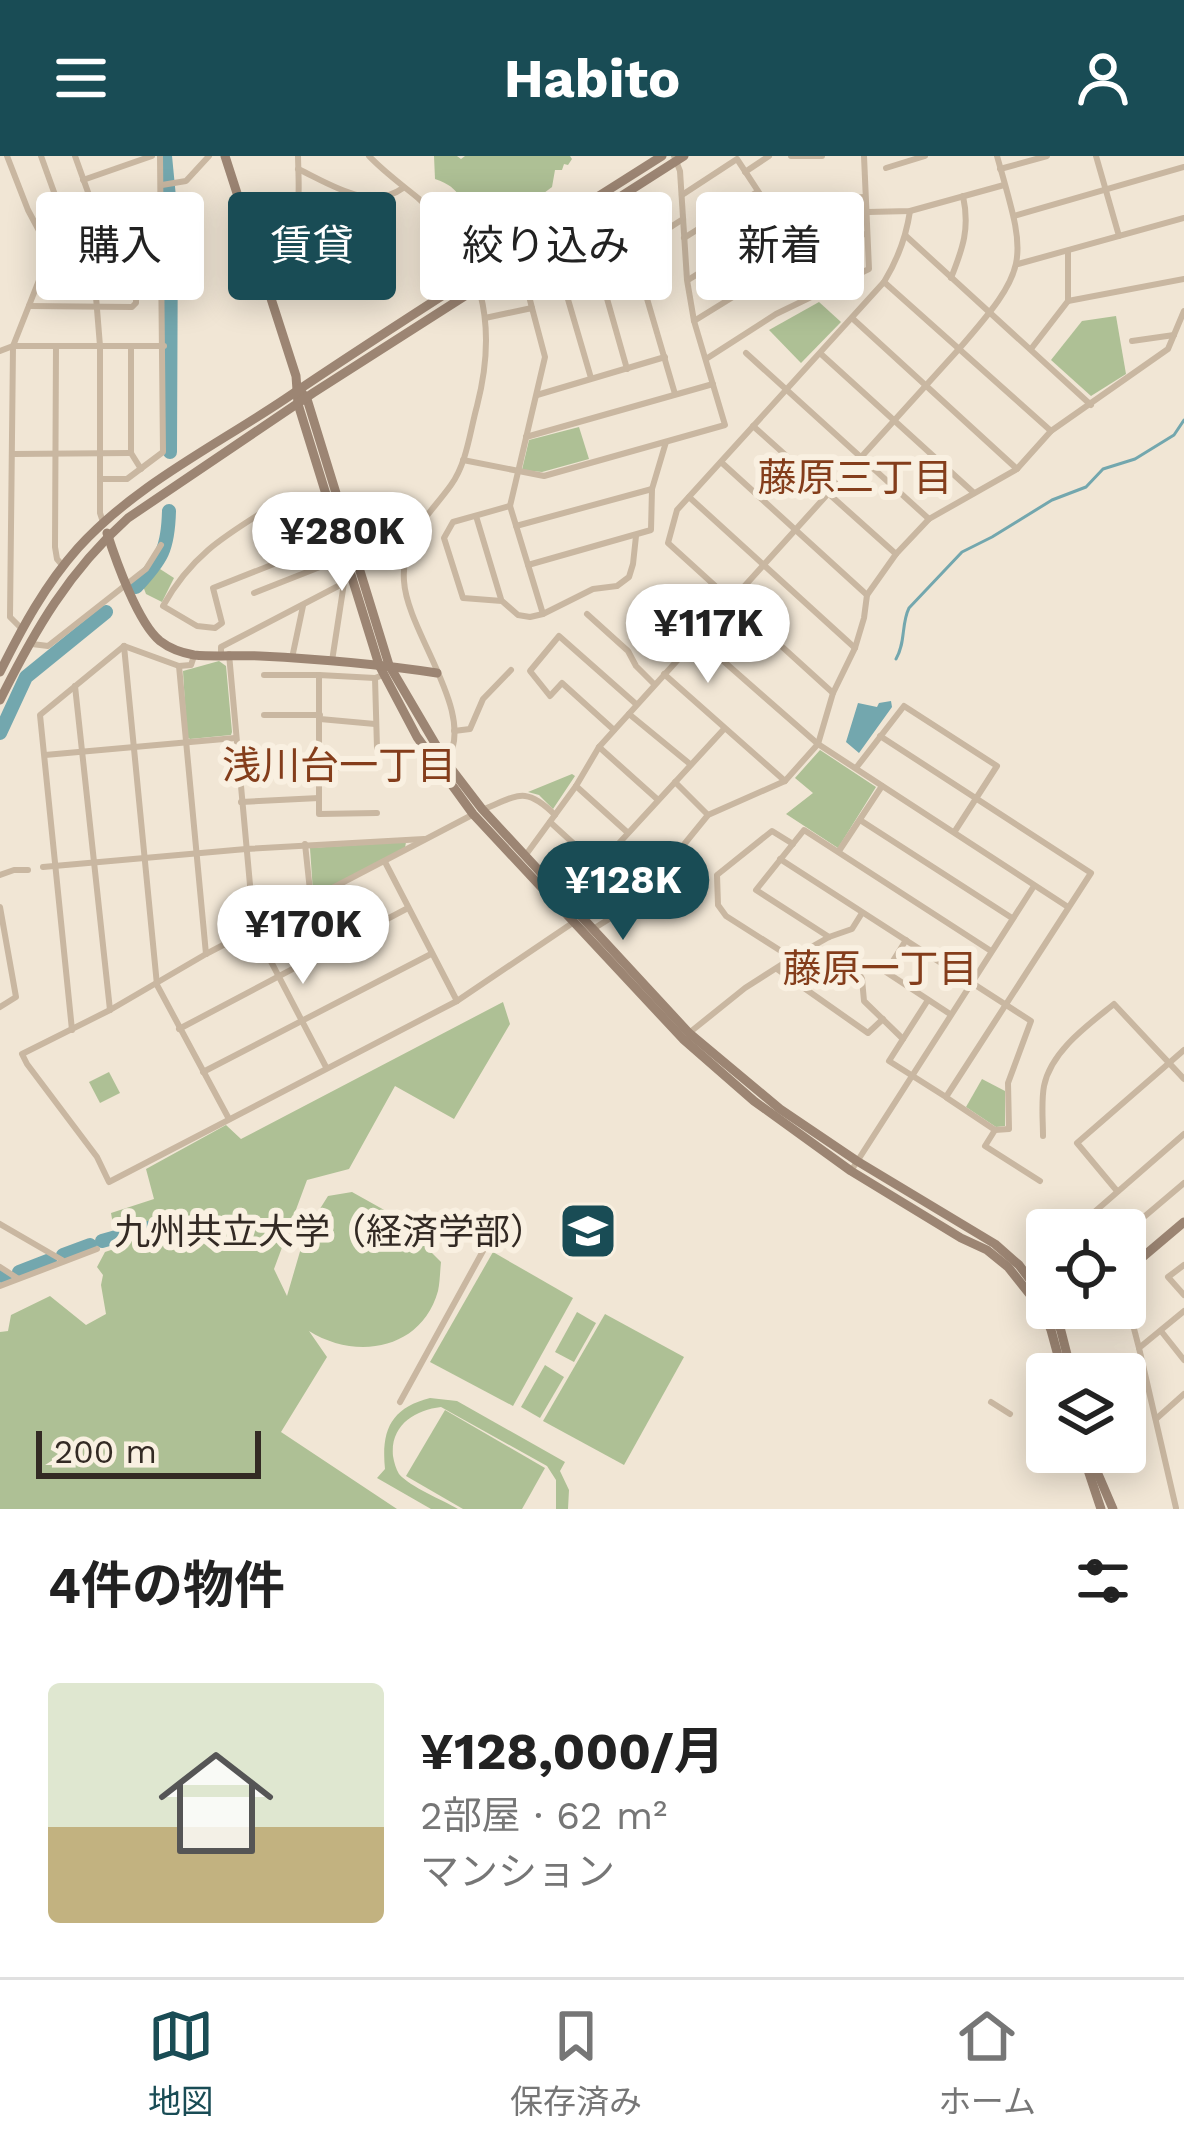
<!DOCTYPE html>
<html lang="ja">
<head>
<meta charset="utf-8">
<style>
	:root { --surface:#fff; --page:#f6f6f6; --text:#222; --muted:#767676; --line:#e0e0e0; --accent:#194c55 }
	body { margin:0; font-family:"Work Sans","Noto Sans JP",sans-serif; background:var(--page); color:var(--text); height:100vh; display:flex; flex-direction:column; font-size:45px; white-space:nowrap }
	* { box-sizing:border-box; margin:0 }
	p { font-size:39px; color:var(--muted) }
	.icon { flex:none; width:66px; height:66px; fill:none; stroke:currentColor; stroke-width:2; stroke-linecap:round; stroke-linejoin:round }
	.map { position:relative; height:1353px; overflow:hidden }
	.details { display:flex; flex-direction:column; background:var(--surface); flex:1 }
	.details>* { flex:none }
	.guide { position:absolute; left:36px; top:36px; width:1113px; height:108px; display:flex; gap:24px }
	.fabs { position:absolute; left:1026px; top:1053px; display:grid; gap:24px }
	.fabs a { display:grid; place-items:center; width:120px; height:120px; border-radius:12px; background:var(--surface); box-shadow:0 6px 30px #0003; font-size:60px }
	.scale { position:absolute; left:36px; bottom:30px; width:225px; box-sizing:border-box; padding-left:12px; border:6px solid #332a24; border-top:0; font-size:33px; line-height:42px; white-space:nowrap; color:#332a24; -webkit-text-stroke:9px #f9f0e1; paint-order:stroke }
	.price { position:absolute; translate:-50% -102px; padding:0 27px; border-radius:42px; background:#fff; color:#222; font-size:39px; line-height:78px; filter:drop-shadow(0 3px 6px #0008) }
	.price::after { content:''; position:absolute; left:50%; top:72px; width:36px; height:27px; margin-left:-18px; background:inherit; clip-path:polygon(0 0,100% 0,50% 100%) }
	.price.on { background:var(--accent); color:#fff }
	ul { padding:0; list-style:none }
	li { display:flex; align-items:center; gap:36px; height:300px; padding:0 48px }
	li span { display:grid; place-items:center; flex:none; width:336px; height:240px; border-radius:12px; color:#555 }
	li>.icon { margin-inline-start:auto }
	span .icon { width:144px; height:144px; fill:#fffc; stroke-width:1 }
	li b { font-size:51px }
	h2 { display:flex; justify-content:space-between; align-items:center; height:144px; padding:0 48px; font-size:51px }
	.tag { padding:0 42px; border-radius:12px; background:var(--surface); box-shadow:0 6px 30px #0003; font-size:42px; line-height:108px }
	.tag.on { background:var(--accent); color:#fff }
	header { display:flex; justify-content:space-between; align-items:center; height:156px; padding:0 48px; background:var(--accent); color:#fff; font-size:54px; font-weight:700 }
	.dock { display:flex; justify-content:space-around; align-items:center; height:168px; border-top:3px solid var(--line); background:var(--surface); font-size:33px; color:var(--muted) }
	.dock a { display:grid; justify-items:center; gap:6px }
	.dock .on { color:var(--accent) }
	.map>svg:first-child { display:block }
	.green { fill:#aec095 }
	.water { fill:#73a7ae }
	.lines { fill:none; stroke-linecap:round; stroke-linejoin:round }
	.stream { stroke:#73a7ae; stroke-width:3 }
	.river { stroke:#73a7ae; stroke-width:14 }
	.street { stroke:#c9b7a1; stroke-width:6 }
	.secondary { stroke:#9c8573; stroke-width:9 }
	.labels { text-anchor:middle; stroke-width:12; stroke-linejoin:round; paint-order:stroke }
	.poi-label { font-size:36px; fill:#332a24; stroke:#f9f0e1; text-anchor:end }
	.neighbourhood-label { font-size:39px; fill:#843d1b; stroke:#f9f0e1 }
</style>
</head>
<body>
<header><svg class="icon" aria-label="menu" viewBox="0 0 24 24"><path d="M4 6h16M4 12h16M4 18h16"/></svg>Habito<svg class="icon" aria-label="person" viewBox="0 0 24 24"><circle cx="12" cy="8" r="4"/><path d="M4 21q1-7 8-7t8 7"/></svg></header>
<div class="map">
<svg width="1184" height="1353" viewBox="0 0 1184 1353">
	<rect width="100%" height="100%" fill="#f1e6d5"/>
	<!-- green -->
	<g class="green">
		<path d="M434,0H457L461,3L465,0H570L572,3L568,9L564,8L562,14H555L552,31L532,46L523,58L529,72L518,78L503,66L494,77L481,64L475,67C460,47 463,32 435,23Z"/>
		<path d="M819,146L841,166L801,207L769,174Z"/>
		<path d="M1116,160L1126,218L1091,240L1051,204L1082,165Z"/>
		<path d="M579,271L589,303L542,316L522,314L529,284Z"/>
		<path d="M160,413L174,422L162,446L146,438L143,430Z"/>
		<path d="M219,505L226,510L232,576L231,579L190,583L187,581L183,515Z"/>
		<path d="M820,594L876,631L838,692L786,658L813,637L795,622Z"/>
		<path d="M572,618L575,620L553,653L539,639L528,636Z"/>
		<path d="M406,686L405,692L316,739L313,736L310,692Z"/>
		<path d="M503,846L510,868L454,963L395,930L349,1013L307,1024L274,1113L287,1140L306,1075L328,1040L352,1036L395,1060L441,1106C440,1115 440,1126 438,1135C421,1195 355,1204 309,1175L327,1201L281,1276L397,1353H0V1176L8,1175L11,1159L50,1140L86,1169L106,1158L101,1129L103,1119L97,1111L105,1096L117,1092L111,1057L154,1043L146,1013L226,969L241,983Z"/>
		<path d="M109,916L120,937L100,947L89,926Z"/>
		<path d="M982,923L1005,935V970L996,971L966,951Z"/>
		<path d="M493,1096L573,1142L513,1250L430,1206Z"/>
		<path d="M577,1156L596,1167L574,1206L555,1196Z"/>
		<path d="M605,1158L684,1201L624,1309L543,1265Z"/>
		<path d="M545,1209L564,1221L540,1262L521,1251Z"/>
		<path d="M430,1242L457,1245L565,1306L560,1315L569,1334L568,1353H556V1324L547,1310L441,1251C415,1254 390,1269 393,1300C394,1306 396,1313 399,1318C410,1331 443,1344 458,1353H431L377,1322L385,1313C381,1274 391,1252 430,1242Z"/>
		<path d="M445,1254L545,1312L522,1353H463L406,1320Z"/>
	</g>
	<!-- water -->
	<path class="water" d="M891,545L892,551L859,597L846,586L858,547L877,551L879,547Z"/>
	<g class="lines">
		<!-- stream -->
		<path class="stream" d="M896,503C906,486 901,468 909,452L962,396L992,381L1052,344L1086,331L1103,313L1135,303L1174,279L1184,264"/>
		<!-- river -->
		<g class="river">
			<path d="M165,0L171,62L170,296"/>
			<path d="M136,431C162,403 168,393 169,355"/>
			<path d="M0,577L26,521L106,456"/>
			<path d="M102,1085L159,1069"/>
			<path d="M63,1099L90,1089"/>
			<path d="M19,1116L50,1104"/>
			<path d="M0,1119L5,1121"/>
		</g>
		<!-- street -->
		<g class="street">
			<path d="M7,0L28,54L44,84L47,104L13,190L10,461L22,473"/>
			<path d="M41,0L68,75"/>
			<path d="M75,0L98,64"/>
			<path d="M369,0C384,16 401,28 418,42C484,99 498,169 477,250C470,275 467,307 451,329C429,360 401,380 404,425C407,477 479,559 446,606"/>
			<path d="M791,0H822"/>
			<path d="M1096,0L1119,80"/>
			<path d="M886,12L925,0"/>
			<path d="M298,13C330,28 370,56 403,32"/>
			<path d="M1000,13L1047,0"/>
			<path d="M745,16L769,0"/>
			<path d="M83,24L152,0"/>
			<path d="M162,29L186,25L209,0"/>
			<path d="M682,39L737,3L800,99"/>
			<path d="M868,56L910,55L1004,29"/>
			<path d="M1014,60L1184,11"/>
			<path d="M92,66L161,39"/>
			<path d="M906,80L1091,249"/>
			<path d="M684,82L757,36"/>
			<path d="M44,84L90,67L100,190V357L103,366"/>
			<path d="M271,94C303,56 299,47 298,0"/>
			<path d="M633,95L675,238"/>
			<path d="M555,99L591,222"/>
			<path d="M1018,108L1184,62"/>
			<path d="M600,118L627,213"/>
			<path d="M524,120L532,152"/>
			<path d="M951,122C963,92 970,72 963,40"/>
			<path d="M688,124L818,43L865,41"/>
			<path d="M884,126L1051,275"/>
			<path d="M567,138L683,63"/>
			<path d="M1068,145L1184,123"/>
			<path d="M29,150L132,151L136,147L138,48"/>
			<path d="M485,162L532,152L545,201L510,350L543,458"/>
			<path d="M852,162L1017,313"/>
			<path d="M694,165L830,81L867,78"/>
			<path d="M1132,185L1174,179"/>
			<path d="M56,190L55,391L57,403L63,410"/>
			<path d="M131,190V297L141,313"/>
			<path d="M1031,193L1068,145V95"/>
			<path d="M0,195L13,190H164"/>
			<path d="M746,197L929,363"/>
			<path d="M821,198L974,337"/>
			<path d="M706,203L776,158L869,113L864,0"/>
			<path d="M537,239L665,201"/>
			<path d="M753,270L896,398"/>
			<path d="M526,281L713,228"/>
			<path d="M14,298L130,297"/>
			<path d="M463,304L544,320L725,269L694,165L687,124L680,15L674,0"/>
			<path d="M721,306L867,439"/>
			<path d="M100,323H127L163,296L160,0"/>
			<path d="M689,341L855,492"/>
			<path d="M510,350L453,366L444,382L463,442L502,445L518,459L530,461L543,458L593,433L617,430L629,421L633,408L636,380"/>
			<path d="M476,360L501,443"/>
			<path d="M516,370L652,333"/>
			<path d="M294,398L274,349C226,379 192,398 163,450L197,470L215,472L222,467L213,432L340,382"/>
			<path d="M528,409L651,374L652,333L666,286"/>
			<path d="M254,437L330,407L337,411L344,427"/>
			<path d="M641,448L688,489"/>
			<path d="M587,458L628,495L636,510L654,528"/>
			<path d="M696,481L818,588L1068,751"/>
			<path d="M32,488L48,490L146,413L161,389"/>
			<path d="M124,490L157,829L229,963"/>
			<path d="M124,490L179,510L191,509L194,500"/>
			<path d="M221,498V491L344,427L332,505"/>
			<path d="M229,498L254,773L326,911"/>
			<path d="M292,502L303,450"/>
			<path d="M179,510L206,798"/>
			<path d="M664,518L785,625"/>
			<path d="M264,519H319"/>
			<path d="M375,522L377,592"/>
			<path d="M75,530L110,854"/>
			<path d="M833,537L668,387L677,354L884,126C898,103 906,82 910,55"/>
			<path d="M629,558L690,608"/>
			<path d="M264,559H320"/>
			<path d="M320,563L375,568"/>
			<path d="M614,574L562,527L550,540L530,515L559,480L636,548"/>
			<path d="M454,575L470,573L483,543L511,514"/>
			<path d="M880,580L1091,717L946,941L889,905L928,844"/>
			<path d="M599,591L657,643"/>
			<path d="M45,599L235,582"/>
			<path d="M264,601L319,602"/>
			<path d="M319,612H377"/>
			<path d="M856,612L904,550L997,610L955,675"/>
			<path d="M675,626L708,659"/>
			<path d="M576,630L627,676"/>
			<path d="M241,646L319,642"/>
			<path d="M484,653C517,640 525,629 555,659"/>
			<path d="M377,657L319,658V519L375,522L383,519"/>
			<path d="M472,659L206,798L110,854L22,898L27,908L97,1001L109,1026L457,845L574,766"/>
			<path d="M860,664L1012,762"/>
			<path d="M550,666L597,709"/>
			<path d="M305,688L311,744"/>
			<path d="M793,688L772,675L717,719L718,749L726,760L792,802L829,781L852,773L862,757"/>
			<path d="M839,695L882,630"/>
			<path d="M525,700L576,630L599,591L958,194C1032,109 1027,106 997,0"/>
			<path d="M780,703L1031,865L1008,927L1009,973L995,974L947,942"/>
			<path d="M385,706L457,845"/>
			<path d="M43,711L246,693L424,683"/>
			<path d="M0,719L14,714H28"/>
			<path d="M564,747L724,573"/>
			<path d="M0,751L16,841L0,851"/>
			<path d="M593,773L638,745L708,659L785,625L818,588L833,537L855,492L864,462L867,439L896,398L929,363L1017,313L1051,275L1168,193L1184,155"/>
			<path d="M829,781L756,734L804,674L991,795"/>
			<path d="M906,784L886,816L950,858"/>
			<path d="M777,813L868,877L883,863"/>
			<path d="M797,827L849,798L862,823L864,845L903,883"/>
			<path d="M179,873L408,752"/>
			<path d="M72,874L40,559L124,490"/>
			<path d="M689,877L745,832L792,802"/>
			<path d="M203,916L431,798"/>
			<path d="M995,974L985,990L1040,1025"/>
			<path d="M1043,980C1043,964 1041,946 1044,930C1051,895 1088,869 1114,848L1184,923"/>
			<path d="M851,1015L1034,730"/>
			<path d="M1117,1035L1077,987L1184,894"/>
			<path d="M0,1068L62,1104"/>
			<path d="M1078,1074L1076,1072L1184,978"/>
			<path d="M1125,1077L1184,1027"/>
			<path d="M1184,1109L1168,1121L1184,1139"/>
			<path d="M0,1111L17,1122"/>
			<path d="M0,1130L97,1093"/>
			<path d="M1125,1138L1139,1192"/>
			<path d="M1161,1175L1184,1204"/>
			<path d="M400,1246L489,1084"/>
			<path d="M991,1246L1010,1258"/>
			<path d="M1156,1263L1184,1238"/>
			<path d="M1176,1352L1139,1192L1184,1155"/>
		</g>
		<!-- secondary -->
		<g class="secondary">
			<path d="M225,0L296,220L298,248L379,509L417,581L473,658L683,883L754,945L851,1015L961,1082L987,1094L1008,1111L1043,1155L1051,1174L1063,1218"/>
			<path d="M299,233L307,243L389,509L446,606L482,653L689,877L780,953L857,1005L995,1088L1019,1109L1047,1146"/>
			<path d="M107,377C116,405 138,467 160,485C169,492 183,497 194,499C215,501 238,499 260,500C319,503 378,508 437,517"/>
			<path d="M0,516C22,472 45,429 78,392C135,329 215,290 285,243C409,159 536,80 662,0"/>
			<path d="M0,544C35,474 68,416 128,362L313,237L684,0"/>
			<path d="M1125,1116L1184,1066"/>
			<path d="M1051,1152L1060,1171L1072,1218"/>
			<path d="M1059,1171L1082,1152"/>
			<path d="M1082,1296L1101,1353"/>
			<path d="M1092,1296L1098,1318L1113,1353"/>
		</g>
	</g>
	<!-- icons -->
	<defs>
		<g id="university-square" transform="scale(3)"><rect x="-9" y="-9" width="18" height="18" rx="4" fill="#194c55" stroke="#f9f0e1"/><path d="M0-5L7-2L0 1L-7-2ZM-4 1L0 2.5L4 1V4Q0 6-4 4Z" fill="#fff"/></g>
	</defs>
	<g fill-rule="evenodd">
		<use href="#university-square" x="588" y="1075"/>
	</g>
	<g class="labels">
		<!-- poi labels -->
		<g class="poi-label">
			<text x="546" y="1088">九州共立大学（経済学部）</text>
		</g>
		<!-- neighbourhood labels -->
		<g class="neighbourhood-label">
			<text x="855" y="335">藤原三丁目</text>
			<text x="339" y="623">浅川台一丁目</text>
			<text x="880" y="826">藤原一丁目</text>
		</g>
	</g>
</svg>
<div class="fabs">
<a><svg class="icon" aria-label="locate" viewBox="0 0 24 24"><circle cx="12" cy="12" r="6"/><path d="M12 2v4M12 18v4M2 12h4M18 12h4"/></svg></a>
<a><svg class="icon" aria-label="layers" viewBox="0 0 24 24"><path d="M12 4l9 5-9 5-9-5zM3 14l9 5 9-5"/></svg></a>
</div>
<div class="scale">200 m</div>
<b class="price" style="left:342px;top:438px">¥280K</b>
<b class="price" style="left:708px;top:530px">¥117K</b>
<b class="price on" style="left:623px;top:787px">¥128K</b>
<b class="price" style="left:303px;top:831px">¥170K</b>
<div class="guide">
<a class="tag">購入</a>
<a class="tag on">賃貸</a>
<a class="tag">絞り込み</a>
<a class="tag">新着</a>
</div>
</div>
<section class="details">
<h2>4件の物件<svg class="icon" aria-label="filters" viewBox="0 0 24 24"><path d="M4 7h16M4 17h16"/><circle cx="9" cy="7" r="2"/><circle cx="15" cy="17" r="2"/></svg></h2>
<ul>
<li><span style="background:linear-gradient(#dfe7d0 60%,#c2b280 0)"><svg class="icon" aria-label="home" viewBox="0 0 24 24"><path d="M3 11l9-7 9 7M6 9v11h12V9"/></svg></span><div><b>¥128,000/月</b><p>2部屋 · 62 m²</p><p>マンション</p></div></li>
</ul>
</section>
<nav class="dock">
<a class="on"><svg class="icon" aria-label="map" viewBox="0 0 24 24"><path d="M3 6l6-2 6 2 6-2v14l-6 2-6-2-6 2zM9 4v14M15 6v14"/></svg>地図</a>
<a><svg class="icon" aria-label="saved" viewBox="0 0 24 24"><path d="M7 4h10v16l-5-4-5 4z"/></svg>保存済み</a>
<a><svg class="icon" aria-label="home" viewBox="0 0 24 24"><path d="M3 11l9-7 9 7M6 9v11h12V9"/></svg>ホーム</a>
</nav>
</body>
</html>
